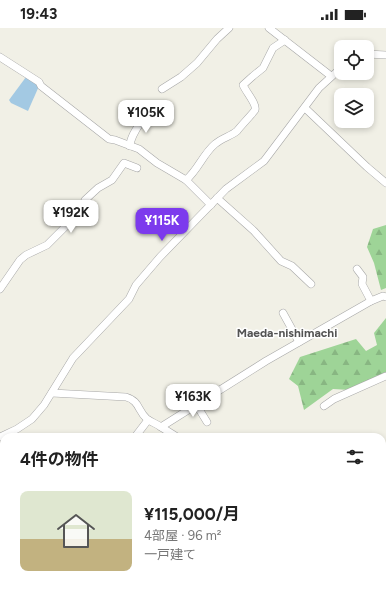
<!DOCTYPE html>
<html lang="ja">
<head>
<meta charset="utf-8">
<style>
	:root { --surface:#fff; --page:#f2f2f2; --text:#222; --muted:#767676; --line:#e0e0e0; --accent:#7c3aed }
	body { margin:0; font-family:Figtree,"Noto Sans JP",sans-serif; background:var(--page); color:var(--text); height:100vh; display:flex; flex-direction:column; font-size:15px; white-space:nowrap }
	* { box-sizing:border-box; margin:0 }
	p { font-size:13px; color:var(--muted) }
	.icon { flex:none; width:22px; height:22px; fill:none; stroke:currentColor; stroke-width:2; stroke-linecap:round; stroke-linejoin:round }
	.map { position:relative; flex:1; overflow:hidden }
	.panel { position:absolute; left:0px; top:405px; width:386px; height:156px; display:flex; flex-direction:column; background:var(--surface); border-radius:12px 12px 0 0; box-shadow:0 2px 6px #0003 }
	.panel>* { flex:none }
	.controls { position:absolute; left:334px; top:12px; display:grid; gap:8px }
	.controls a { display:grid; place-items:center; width:40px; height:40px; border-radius:8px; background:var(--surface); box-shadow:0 2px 6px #0003; font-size:20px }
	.price { position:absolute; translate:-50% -34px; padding:0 9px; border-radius:8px; background:#fff; color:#222; font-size:13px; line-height:26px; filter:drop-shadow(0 1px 2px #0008) }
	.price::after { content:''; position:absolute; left:50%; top:24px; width:12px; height:9px; margin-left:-6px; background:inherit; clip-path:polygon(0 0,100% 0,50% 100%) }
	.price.on { background:var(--accent); color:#fff }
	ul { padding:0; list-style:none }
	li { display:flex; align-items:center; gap:12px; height:100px; padding:0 20px }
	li+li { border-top:1px solid var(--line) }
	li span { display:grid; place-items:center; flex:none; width:112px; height:80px; border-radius:8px; color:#555 }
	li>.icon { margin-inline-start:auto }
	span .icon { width:48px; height:48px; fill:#fffc; stroke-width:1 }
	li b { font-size:17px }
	h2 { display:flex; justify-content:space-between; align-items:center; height:48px; padding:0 20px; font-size:17px }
	.status { display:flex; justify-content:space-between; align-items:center; height:28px; padding:0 20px; background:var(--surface); direction:ltr }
	.status svg { height:11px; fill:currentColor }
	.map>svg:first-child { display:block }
	.forest { fill:url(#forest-firs) }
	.water { fill:#a3c9e3 }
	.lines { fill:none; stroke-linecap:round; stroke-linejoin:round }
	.stream { stroke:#a3c9e3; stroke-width:1.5 }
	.minor-casing { stroke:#a7a7a7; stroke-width:8 }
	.minor { stroke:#fff; stroke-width:7 }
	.labels { text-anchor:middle; stroke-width:3; stroke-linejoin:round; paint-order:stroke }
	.quarter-label { font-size:12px; font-weight:bold; fill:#535353; stroke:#fff }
</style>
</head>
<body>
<div class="status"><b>19:43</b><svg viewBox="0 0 49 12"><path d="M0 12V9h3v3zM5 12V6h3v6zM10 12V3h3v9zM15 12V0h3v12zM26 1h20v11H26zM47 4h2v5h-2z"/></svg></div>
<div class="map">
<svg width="386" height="561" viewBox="0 0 386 561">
	<defs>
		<pattern id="forest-firs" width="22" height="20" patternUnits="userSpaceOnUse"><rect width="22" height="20" fill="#9ed497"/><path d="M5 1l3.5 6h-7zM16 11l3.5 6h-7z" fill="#88b682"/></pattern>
	</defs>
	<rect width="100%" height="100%" fill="#f1f0e6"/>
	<!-- forest -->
	<g class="forest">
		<path d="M386,197V260L381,262L374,235L367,219L373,201Z"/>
		<path d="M386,290V346L350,362L333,361L304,382L298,358L289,351L300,329L356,311L366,323L377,317L374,305Z"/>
	</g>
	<!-- water -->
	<path class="water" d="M26,49L39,58L28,83L11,75L9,72Z"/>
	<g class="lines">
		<!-- stream -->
		<g class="stream">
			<path d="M382,519L386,520"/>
			<path d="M330,561L331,557"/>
		</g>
		<!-- minor casing -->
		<g class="minor-casing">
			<g id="minor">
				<path d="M269,0L331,48"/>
				<path d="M367,26L386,27"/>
				<path d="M0,29L39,54L41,58L109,111L115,112L139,121L157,135L186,152L211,177"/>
				<path d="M162,61L181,49L197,35L217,11L229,0"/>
				<path d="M305,80L367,139L386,155"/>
				<path d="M130,118C130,106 143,93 148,82L158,87"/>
				<path d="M186,152C198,142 203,126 215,116C222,110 231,108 237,103C239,100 254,84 255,82C257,76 246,64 243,57L253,48L263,40L273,20L285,12"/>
				<path d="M217,170L254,203L281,233L292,238L311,256"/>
				<path d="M357,241L363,249L362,256L371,273"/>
				<path d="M0,261L20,232L26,227L47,217L80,184L85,172L98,160L112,152L124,135L137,140"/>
				<path d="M283,285L299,314"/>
				<path d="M52,365L126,369C140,373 137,382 147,391C151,394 157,396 161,399L266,333L371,273L383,268L386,269"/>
				<path d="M196,376L207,394"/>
				<path d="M324,378L334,371L386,348"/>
				<path d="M161,399L177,409"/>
				<path d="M0,409L17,401L32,391L44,377L73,330L129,271L136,257L160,229L226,161L264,133L319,60L341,40"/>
				<path d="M135,409L148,392"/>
				<path d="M0,418L4,422"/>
				<path d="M382,445L386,441"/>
				<path d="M11,557L15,561"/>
				<path d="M253,557L257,561"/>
				<path d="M145,561L151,557"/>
				<path d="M231,561L234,557"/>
			</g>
		</g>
		<!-- minor -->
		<use href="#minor" class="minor"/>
	</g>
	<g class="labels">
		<!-- quarter labels -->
		<g class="quarter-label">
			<text x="287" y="309">Maeda-nishimachi</text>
		</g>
	</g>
</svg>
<div class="controls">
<a><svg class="icon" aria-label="locate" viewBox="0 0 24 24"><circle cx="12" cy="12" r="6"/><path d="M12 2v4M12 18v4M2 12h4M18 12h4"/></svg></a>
<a><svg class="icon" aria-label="layers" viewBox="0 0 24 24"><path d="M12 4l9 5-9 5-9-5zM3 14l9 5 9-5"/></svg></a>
</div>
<b class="price" style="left:146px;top:106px">¥105K</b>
<b class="price" style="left:71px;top:206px">¥192K</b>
<b class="price on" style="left:162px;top:214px">¥115K</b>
<b class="price" style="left:193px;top:390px">¥163K</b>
<section class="panel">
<h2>4件の物件<svg class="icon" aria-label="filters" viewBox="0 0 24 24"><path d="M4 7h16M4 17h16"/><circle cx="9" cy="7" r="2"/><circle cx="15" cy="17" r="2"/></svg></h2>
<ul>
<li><span style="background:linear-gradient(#dfe7d0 60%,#c2b280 0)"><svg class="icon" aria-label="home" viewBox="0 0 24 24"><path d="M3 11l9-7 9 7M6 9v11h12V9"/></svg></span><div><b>¥115,000/月</b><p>4部屋 · 96 m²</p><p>一戸建て</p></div></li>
</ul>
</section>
</div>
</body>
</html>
